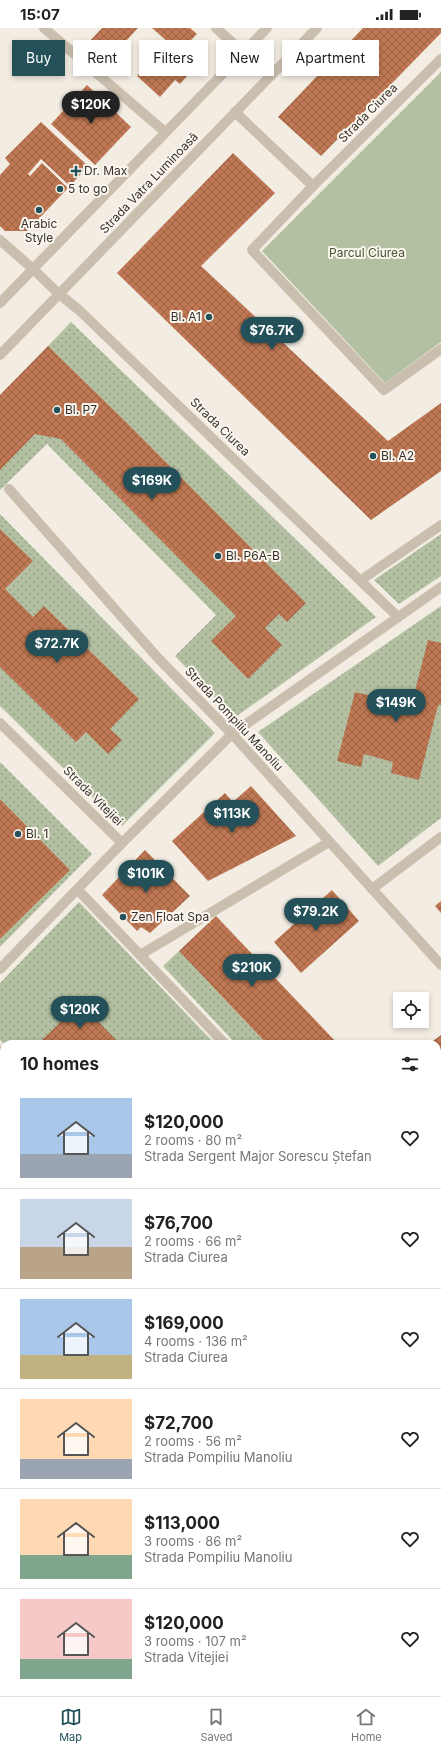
<!DOCTYPE html>
<html lang="en">
<head>
<meta charset="utf-8">
<style>
	:root { --surface:#fff; --page:#f6f6f6; --text:#222; --muted:#767676; --line:#e0e0e0; --accent:#235059 }
	body { margin:0; font-family:Inter,sans-serif; background:var(--page); color:var(--text); height:100vh; display:flex; flex-direction:column; font-size:15px; white-space:nowrap }
	* { box-sizing:border-box; margin:0 }
	p { font-size:13px; color:var(--muted) }
	.icon { flex:none; width:22px; height:22px; fill:none; stroke:currentColor; stroke-width:2; stroke-linecap:round; stroke-linejoin:round }
	.map { position:relative; flex:1; overflow:hidden }
	.drawer { position:absolute; left:0px; top:1012px; width:441px; height:656px; display:flex; flex-direction:column; background:var(--surface); border-radius:12px 12px 0 0; box-shadow:0 2px 6px #0003 }
	.drawer>* { flex:none }
	.hud { position:absolute; left:12px; top:12px; width:417px; height:36px; display:flex; gap:8px }
	.buttons { position:absolute; left:393px; top:964px; display:grid; gap:8px }
	.buttons a { display:grid; place-items:center; width:36px; height:36px; border-radius:0px; background:var(--surface); box-shadow:0 2px 6px #0003; font-size:20px }
	.price { position:absolute; translate:-50% -34px; padding:0 9px; border-radius:14px; background:var(--accent); color:#fff; font-size:13px; line-height:26px; filter:drop-shadow(0 1px 2px #0008) }
	.price::after { content:''; position:absolute; left:50%; top:24px; width:12px; height:9px; margin-left:-6px; background:inherit; clip-path:polygon(0 0,100% 0,50% 100%) }
	.price.selected { background:#222; color:#fff }
	ul { padding:0; list-style:none }
	li { display:flex; align-items:center; gap:12px; height:100px; padding:0 20px }
	li+li { border-top:1px solid var(--line) }
	li span { display:grid; place-items:center; flex:none; width:112px; height:80px; border-radius:0px; color:#555 }
	li>.icon { margin-inline-start:auto }
	span .icon { width:48px; height:48px; fill:#fffc; stroke-width:1 }
	li b { font-size:17px }
	h2 { display:flex; justify-content:space-between; align-items:center; height:48px; padding:0 20px; font-size:17px }
	.pill { padding:0 14px; border-radius:0px; background:var(--surface); box-shadow:0 2px 6px #0003; font-size:14px; line-height:36px }
	.pill.selected { background:var(--accent); color:#fff }
	.status { display:flex; justify-content:space-between; align-items:center; height:28px; padding:0 20px; background:var(--surface); direction:ltr }
	.status svg { height:11px; fill:currentColor }
	.tabs { display:flex; justify-content:space-around; align-items:center; height:56px; border-top:1px solid var(--line); background:var(--surface); font-size:11px; color:var(--muted) }
	.tabs a { display:grid; justify-items:center; gap:2px }
	.tabs .selected { color:var(--accent) }
	.map>svg:first-child { display:block }
	.green { fill:#b3c1a2 }
	.garden { fill:url(#garden-dots) }
	.building { fill:url(#building-cross-hatch) }
	.lines { fill:none; stroke-linecap:round; stroke-linejoin:round }
	.service { stroke:#cabeae; stroke-width:10 }
	.minor { stroke:#cabeae; stroke-width:10 }
	.tertiary { stroke:#cabeae; stroke-width:10 }
	.primary { stroke:#7a6a5e; stroke-width:10 }
	.poi-dot { fill:#235059; stroke:#faf6ee; stroke-width:1.5 }
	.labels { text-anchor:middle; stroke-width:4; stroke-linejoin:round; paint-order:stroke }
	.street-label { font-size:12px; fill:#39312c; stroke:#faf6ee }
	.poi-label { font-size:12px; fill:#39312c; stroke:#faf6ee; text-anchor:start }
	.park-label { font-size:12px; fill:#455631; stroke:#faf6ee }
</style>
</head>
<body>
<div class="status"><b>15:07</b><svg viewBox="0 0 49 12"><path d="M0 12V9h3v3zM5 12V6h3v6zM10 12V3h3v9zM15 12V0h3v12zM26 1h20v11H26zM47 4h2v5h-2z"/></svg></div>
<div class="map">
<svg width="441" height="1668" viewBox="0 0 441 1668">
	<defs>
		<pattern id="garden-dots" width="8" height="8" patternUnits="userSpaceOnUse"><rect width="8" height="8" fill="#b3c1a2"/><path d="M2 2h.1M6 6h.1" fill="none" stroke="#939d84" stroke-width="1.8" stroke-linecap="round"/></pattern>
		<pattern id="building-cross-hatch" width="8" height="8" patternUnits="userSpaceOnUse"><rect width="8" height="8" fill="#bf7853"/><path d="M0 0l8 8M0 8l8-8" fill="none" stroke="#9c6345"/></pattern>
	</defs>
	<rect width="100%" height="100%" fill="#f2ece2"/>
	<!-- green -->
	<g class="green">
		<path d="M441,44V314L385,355L262,223Z"/>
		<path d="M441,1167V1193L437,1196V1169Z"/>
	</g>
	<!-- garden -->
	<g class="garden">
		<path d="M71,294L376,589L234,690L175,628L216,587L47,416L0,462V368Z"/>
		<path d="M0,486L215,705L122,798L0,678Z"/>
		<path d="M441,506V548L399,576L374,552Z"/>
		<path d="M441,578V790L378,838L258,704Z"/>
		<path d="M0,734L92,826L0,919Z"/>
		<path d="M79,874L215,1016H4L0,1012V955Z"/>
		<path d="M179,923L267,1016H236L163,938Z"/>
		<path d="M0,1037L4,1041V1253L0,1249Z"/>
		<path d="M0,1298L4,1302V1349L0,1351Z"/>
	</g>
	<!-- building -->
	<g class="building">
		<path d="M102,0H138L109,31L88,15Z"/>
		<path d="M152,0H190L197,6L189,14L188,29L197,37L180,56L175,52L160,69L137,48L168,14Z"/>
		<path d="M363,0H441V5L321,128L278,89Z"/>
		<path d="M87,57L131,99L95,137L51,96Z"/>
		<path d="M41,94L88,138L70,158L41,131L28,146L30,148L42,135L68,160L27,203H5L0,198V147L10,136L5,130Z"/>
		<path d="M233,125L275,165L201,238L388,413L441,375V443L371,492L117,245Z"/>
		<path d="M48,318L129,397L306,575L287,594L279,586L265,600L282,617L248,651L211,613L236,588L61,411L35,406L0,442V367Z"/>
		<path d="M0,501L33,533L5,561L33,589L44,578L139,671L110,701L122,712L108,726L86,704L76,714L0,639Z"/>
		<path d="M428,612L441,615V677H438L419,752L391,745L393,734L364,726L361,739L337,733L355,664L381,670L379,678L409,686Z"/>
		<path d="M251,758L296,808L208,853L172,813L225,765L233,774Z"/>
		<path d="M0,771L70,842L0,911Z"/>
		<path d="M145,822L190,868L150,905L141,899L137,903L102,867Z"/>
		<path d="M332,862L359,893L301,945L274,914Z"/>
		<path d="M441,873V885L435,878Z"/>
		<path d="M216,888L338,1016H267L179,923Z"/>
		<path d="M80,975L120,1016H46L42,1012Z"/>
		<path d="M441,1007V1073L437,1067V1016H429Z"/>
		<path d="M0,1126L4,1131V1202L0,1197Z"/>
		<path d="M441,1346V1362L437,1354V1348Z"/>
		<path d="M441,1396V1443L437,1445V1398Z"/>
		<path d="M437,1614H441V1668H406V1664H437Z"/>
		<rect x="132" y="1664" width="84" height="4"/>
		<rect x="232" y="1664" width="66" height="4"/>
		<path d="M316,1664H394L395,1668H316Z"/>
	</g>
	<g class="lines">
		<!-- service -->
		<g class="service">
			<path d="M122,815L232,706"/>
			<path d="M372,861L441,809"/>
			<path d="M78,862L225,1016"/>
			<path d="M140,927L329,814"/>
			<path d="M0,1023L4,1027"/>
			<path d="M0,1261L4,1265"/>
		</g>
		<!-- minor -->
		<g class="minor">
			<path d="M44,0L165,104"/>
			<path d="M216,0L243,24"/>
			<path d="M441,31L313,158L252,222L384,362L441,321"/>
			<path d="M235,84L313,158"/>
			<path d="M0,212L33,241"/>
			<path d="M59,266L79,282L398,589"/>
			<path d="M9,461L158,630L232,706L441,937"/>
			<path d="M361,552L441,497"/>
			<path d="M0,695L122,815L0,941"/>
			<path d="M232,706L441,559"/>
			<path d="M437,1252L441,1256"/>
			<path d="M437,1582H441"/>
		</g>
		<!-- tertiary -->
		<g class="tertiary">
			<path d="M33,241L59,266"/>
			<path d="M0,275L267,0"/>
			<path d="M0,327L317,0"/>
			<path d="M437,1160L441,1158"/>
			<path d="M437,1204L441,1202"/>
			<path d="M0,1395L4,1393"/>
			<path d="M0,1441L4,1439"/>
		</g>
		<!-- primary -->
		<g class="primary">
			<path d="M0,1609L4,1613"/>
			<path d="M48,1664L51,1668"/>
		</g>
	</g>
	<!-- markers -->
	<g class="poi-dot">
		<path d="M74 137h4v4h4v4h-4v4h-4v-4h-4v-4h4z"/>
		<circle cx="60" cy="161" r="4"/>
		<circle cx="39" cy="182" r="4"/>
		<circle cx="209" cy="289" r="4"/>
		<circle cx="57" cy="382" r="4"/>
		<circle cx="373" cy="428" r="4"/>
		<circle cx="218" cy="528" r="4"/>
		<circle cx="18" cy="806" r="4"/>
		<circle cx="123" cy="889" r="4"/>
	</g>
	<g class="labels">
		<!-- street labels -->
		<g class="street-label">
			<text transform="translate(368 85) rotate(-45)" y="4">Strada Ciurea</text>
			<text transform="translate(149 155) rotate(-46)" y="4">Strada Vatra Luminoasă</text>
			<text transform="translate(220 399) rotate(44)" y="4">Strada Ciurea</text>
			<text transform="translate(234 691) rotate(47)" y="4">Strada Pompiliu Manoliu</text>
			<text transform="translate(93 768) rotate(45)" y="4">Strada Vitejiei</text>
		</g>
		<!-- poi labels -->
		<g class="poi-label">
			<text x="84" y="147">Dr. Max</text>
			<text x="68" y="165">5 to go</text>
			<text x="39" y="200" text-anchor="middle">Arabic<tspan x="39" dy="14">Style</tspan></text>
			<text x="201" y="293" text-anchor="end">Bl. A1</text>
			<text x="65" y="386">Bl. P7</text>
			<text x="381" y="432">Bl. A2</text>
			<text x="226" y="532">Bl. P6A-B</text>
			<text x="26" y="810">Bl. 1</text>
			<text x="131" y="893">Zen Float Spa</text>
		</g>
		<!-- park labels -->
		<g class="park-label">
			<text x="367" y="229">Parcul Ciurea</text>
		</g>
	</g>
</svg>
<div class="buttons">
<a><svg class="icon" aria-label="locate" viewBox="0 0 24 24"><circle cx="12" cy="12" r="6"/><path d="M12 2v4M12 18v4M2 12h4M18 12h4"/></svg></a>
</div>
<b class="price selected" style="left:91px;top:97px">$120K</b>
<b class="price" style="left:272px;top:323px">$76.7K</b>
<b class="price" style="left:152px;top:473px">$169K</b>
<b class="price" style="left:57px;top:636px">$72.7K</b>
<b class="price" style="left:396px;top:695px">$149K</b>
<b class="price" style="left:232px;top:806px">$113K</b>
<b class="price" style="left:146px;top:866px">$101K</b>
<b class="price" style="left:316px;top:904px">$79.2K</b>
<b class="price" style="left:252px;top:960px">$210K</b>
<b class="price" style="left:80px;top:1002px">$120K</b>
<div class="hud">
<a class="pill selected">Buy</a>
<a class="pill">Rent</a>
<a class="pill">Filters</a>
<a class="pill">New</a>
<a class="pill">Apartment</a>
</div>
<section class="drawer">
<h2>10 homes<svg class="icon" aria-label="filters" viewBox="0 0 24 24"><path d="M4 7h16M4 17h16"/><circle cx="9" cy="7" r="2"/><circle cx="15" cy="17" r="2"/></svg></h2>
<ul>
<li><span style="background:linear-gradient(#a9c7e8 70%,#9aa5b1 0)"><svg class="icon" aria-label="home" viewBox="0 0 24 24"><path d="M3 11l9-7 9 7M6 9v11h12V9"/></svg></span><div><b>$120,000</b><p>2 rooms · 80 m²</p><p>Strada Sergent Major Sorescu Ștefan</p></div><svg class="icon" aria-label="heart" viewBox="0 0 24 24"><path d="M12 20l-8-8c-3-5 5-10 8-4 3-6 11-1 8 4z"/></svg></li>
<li><span style="background:linear-gradient(#c9d6e8 60%,#b9a48a 0)"><svg class="icon" aria-label="home" viewBox="0 0 24 24"><path d="M3 11l9-7 9 7M6 9v11h12V9"/></svg></span><div><b>$76,700</b><p>2 rooms · 66 m²</p><p>Strada Ciurea</p></div><svg class="icon" aria-label="heart" viewBox="0 0 24 24"><path d="M12 20l-8-8c-3-5 5-10 8-4 3-6 11-1 8 4z"/></svg></li>
<li><span style="background:linear-gradient(#a9c7e8 70%,#c2b280 0)"><svg class="icon" aria-label="home" viewBox="0 0 24 24"><path d="M3 11l9-7 9 7M6 9v11h12V9"/></svg></span><div><b>$169,000</b><p>4 rooms · 136 m²</p><p>Strada Ciurea</p></div><svg class="icon" aria-label="heart" viewBox="0 0 24 24"><path d="M12 20l-8-8c-3-5 5-10 8-4 3-6 11-1 8 4z"/></svg></li>
<li><span style="background:linear-gradient(#ffd9b3 75%,#9aa5b1 0)"><svg class="icon" aria-label="home" viewBox="0 0 24 24"><path d="M3 11l9-7 9 7M6 9v11h12V9"/></svg></span><div><b>$72,700</b><p>2 rooms · 56 m²</p><p>Strada Pompiliu Manoliu</p></div><svg class="icon" aria-label="heart" viewBox="0 0 24 24"><path d="M12 20l-8-8c-3-5 5-10 8-4 3-6 11-1 8 4z"/></svg></li>
<li><span style="background:linear-gradient(#ffd9b3 70%,#7fa58c 0)"><svg class="icon" aria-label="home" viewBox="0 0 24 24"><path d="M3 11l9-7 9 7M6 9v11h12V9"/></svg></span><div><b>$113,000</b><p>3 rooms · 86 m²</p><p>Strada Pompiliu Manoliu</p></div><svg class="icon" aria-label="heart" viewBox="0 0 24 24"><path d="M12 20l-8-8c-3-5 5-10 8-4 3-6 11-1 8 4z"/></svg></li>
<li><span style="background:linear-gradient(#f6c9c9 75%,#7fa58c 0)"><svg class="icon" aria-label="home" viewBox="0 0 24 24"><path d="M3 11l9-7 9 7M6 9v11h12V9"/></svg></span><div><b>$120,000</b><p>3 rooms · 107 m²</p><p>Strada Vitejiei</p></div><svg class="icon" aria-label="heart" viewBox="0 0 24 24"><path d="M12 20l-8-8c-3-5 5-10 8-4 3-6 11-1 8 4z"/></svg></li>
</ul>
</section>
</div>
<nav class="tabs">
<a class="selected"><svg class="icon" aria-label="map" viewBox="0 0 24 24"><path d="M3 6l6-2 6 2 6-2v14l-6 2-6-2-6 2zM9 4v14M15 6v14"/></svg>Map</a>
<a><svg class="icon" aria-label="saved" viewBox="0 0 24 24"><path d="M7 4h10v16l-5-4-5 4z"/></svg>Saved</a>
<a><svg class="icon" aria-label="home" viewBox="0 0 24 24"><path d="M3 11l9-7 9 7M6 9v11h12V9"/></svg>Home</a>
</nav>
</body>
</html>
